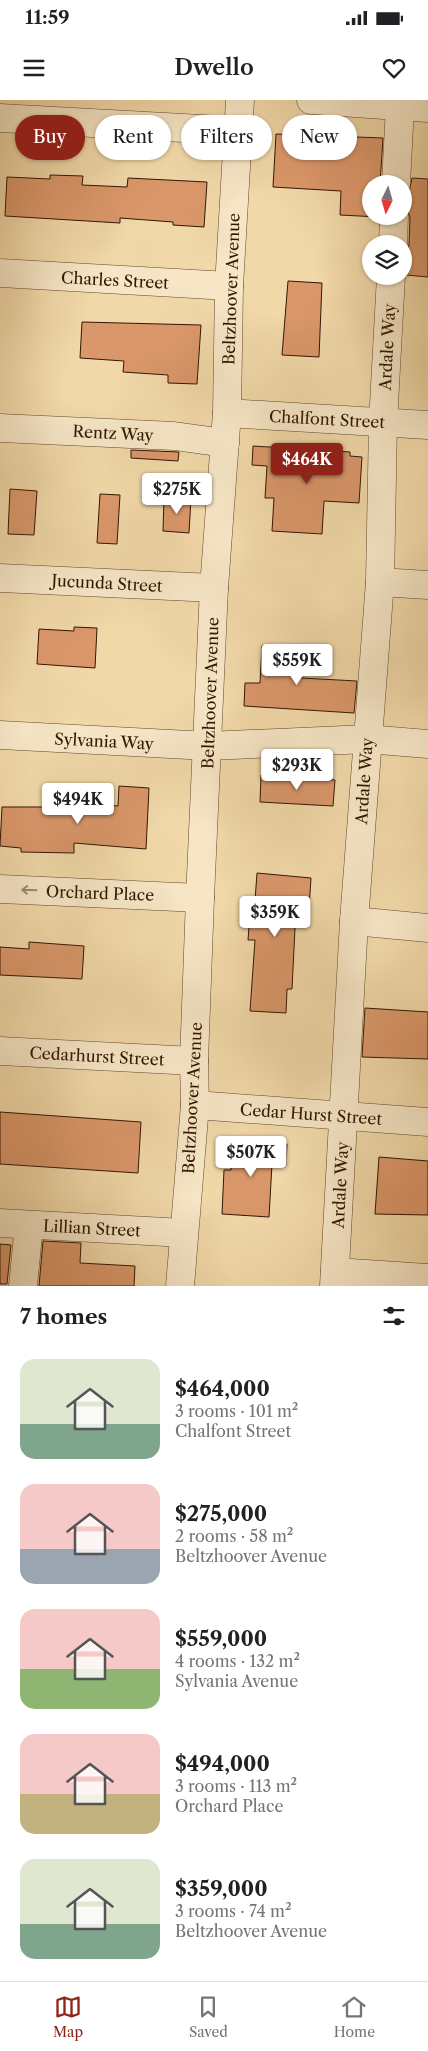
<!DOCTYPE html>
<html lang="en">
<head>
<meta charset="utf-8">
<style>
	:root { --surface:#fff; --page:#f6f6f6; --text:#202124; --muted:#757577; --line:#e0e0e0; --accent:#8f2418 }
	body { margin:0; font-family:"Libre Caslon Text",serif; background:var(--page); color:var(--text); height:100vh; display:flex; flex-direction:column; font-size:19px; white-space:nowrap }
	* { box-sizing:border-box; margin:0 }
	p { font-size:16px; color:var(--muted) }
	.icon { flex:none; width:28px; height:28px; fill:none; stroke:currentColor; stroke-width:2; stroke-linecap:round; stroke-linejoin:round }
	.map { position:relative; height:1186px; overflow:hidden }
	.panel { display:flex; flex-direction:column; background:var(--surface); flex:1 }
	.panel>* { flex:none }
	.top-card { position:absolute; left:15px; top:15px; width:399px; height:45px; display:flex; gap:10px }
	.needle { width:32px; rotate:185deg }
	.buttons { position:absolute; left:362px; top:75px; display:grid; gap:10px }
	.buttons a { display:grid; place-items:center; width:50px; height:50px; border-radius:50%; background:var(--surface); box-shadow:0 1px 4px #0004; font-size:25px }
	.price { position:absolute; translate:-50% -42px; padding:0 11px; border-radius:5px; background:#fff; color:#222; font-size:16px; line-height:32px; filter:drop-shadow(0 1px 2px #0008) }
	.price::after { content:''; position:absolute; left:50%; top:30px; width:15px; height:11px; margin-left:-8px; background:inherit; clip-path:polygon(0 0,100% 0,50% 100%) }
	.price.current { background:var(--accent); color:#fff }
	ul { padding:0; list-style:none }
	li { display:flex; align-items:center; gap:15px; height:125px; padding:0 20px }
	li span { display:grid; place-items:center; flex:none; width:140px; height:100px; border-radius:15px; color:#555 }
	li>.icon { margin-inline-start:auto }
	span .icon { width:60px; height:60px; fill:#fffc; stroke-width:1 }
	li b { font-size:21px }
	h2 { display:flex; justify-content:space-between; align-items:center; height:60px; padding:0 20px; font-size:21px }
	.chip { padding:0 18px; border-radius:22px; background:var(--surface); box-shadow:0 1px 4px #0004; font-size:18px; line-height:45px }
	.chip.current { background:var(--accent); color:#fff }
	.status { display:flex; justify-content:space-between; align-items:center; height:35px; padding:0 25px; background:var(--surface); direction:ltr }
	.status svg { height:14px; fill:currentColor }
	header { display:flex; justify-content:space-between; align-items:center; height:65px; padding:0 20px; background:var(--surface); font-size:22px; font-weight:600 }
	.dock { display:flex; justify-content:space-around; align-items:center; height:70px; border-top:1px solid var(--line); background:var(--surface); font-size:14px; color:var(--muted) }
	.dock a { display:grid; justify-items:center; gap:2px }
	.dock .current { color:var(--accent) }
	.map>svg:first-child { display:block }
	.building { fill:#da976a; stroke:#321603 }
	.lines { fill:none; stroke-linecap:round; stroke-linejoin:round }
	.minor-casing { stroke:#62462c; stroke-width:29 }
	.minor { stroke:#f6e6c6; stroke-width:28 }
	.oneway { stroke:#9e886e }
	.labels { text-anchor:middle; stroke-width:4; stroke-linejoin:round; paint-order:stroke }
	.street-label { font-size:16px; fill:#321603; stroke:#f6e6c6 }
</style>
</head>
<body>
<div class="status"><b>11:59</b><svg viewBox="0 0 49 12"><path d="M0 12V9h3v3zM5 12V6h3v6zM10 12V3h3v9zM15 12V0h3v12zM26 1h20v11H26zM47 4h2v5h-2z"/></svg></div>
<header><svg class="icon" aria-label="menu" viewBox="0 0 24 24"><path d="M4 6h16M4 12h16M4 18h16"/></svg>Dwello<svg class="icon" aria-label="heart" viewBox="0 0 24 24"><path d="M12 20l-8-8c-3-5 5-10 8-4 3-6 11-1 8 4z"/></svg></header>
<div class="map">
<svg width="428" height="1186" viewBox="0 0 428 1186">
	<rect width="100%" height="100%" fill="#f1d8a8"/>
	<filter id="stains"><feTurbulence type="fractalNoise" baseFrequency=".004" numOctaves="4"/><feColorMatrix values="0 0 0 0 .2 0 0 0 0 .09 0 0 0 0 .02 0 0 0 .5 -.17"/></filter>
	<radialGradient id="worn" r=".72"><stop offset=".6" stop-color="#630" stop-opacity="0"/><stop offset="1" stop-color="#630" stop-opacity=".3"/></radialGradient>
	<!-- building -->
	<g class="building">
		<path d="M276,34L383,38L380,84H371V116L378,117L340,115L341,91L273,87Z"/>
		<path d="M50,75L83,76L82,85L127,87L128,78L207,82L204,127L173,125V122L120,118V123L5,116L7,77L50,79Z"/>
		<path d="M412,78L428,79V177L406,175L404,168L405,154L409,145L410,117L404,104V97L409,92Z"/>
		<path d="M288,181L322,183L319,257L282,255Z"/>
		<path d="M82,222L201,225L197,284L168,283V275L123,272L124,261L80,258Z"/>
		<path d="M253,346L350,352V356L362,357L359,403L324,401L322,434L272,431L274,398H265L267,366L252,365Z"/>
		<path d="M131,350L179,352L178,361L131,358Z"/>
		<path d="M10,389L37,391L34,435L8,434Z"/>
		<path d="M100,394L120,395L117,444L97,443Z"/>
		<path d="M164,397L191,398L189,433L163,431Z"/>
		<path d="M74,527L97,528L95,568L37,564L39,529L74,531Z"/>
		<path d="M262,546L303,549L301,578L357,581L354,613L244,606L245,583H260Z"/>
		<path d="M261,675L335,680L333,706L260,702Z"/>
		<path d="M119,686L149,688L146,749L74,743V753L21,752V748L0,746L2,707H50V704L88,707L89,704L118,706Z"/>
		<path d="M257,773L311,778L309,809L296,808L292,889H287L286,913L250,911L255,840H248L250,813L254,814Z"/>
		<path d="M29,842L84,846L82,879L0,875V847L29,849Z"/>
		<path d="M365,908L428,912V959L362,957Z"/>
		<path d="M0,1012L141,1022L138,1073L0,1064Z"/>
		<path d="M233,1040L287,1044L286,1065L272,1064L269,1117L222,1114L224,1070H231Z"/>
		<path d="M379,1057L428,1061V1115L375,1114Z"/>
		<path d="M43,1141L81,1143L80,1163L135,1166L134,1186H39Z"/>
		<path d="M0,1144L11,1145L7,1184H0Z"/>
	</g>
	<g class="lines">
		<!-- minor casing -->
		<g class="minor-casing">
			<g id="minor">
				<path d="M311,0L428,8"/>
				<path d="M0,18L238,31"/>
				<path d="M396,84L400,6"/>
				<path d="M393,144L394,116"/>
				<path d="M0,173L229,186"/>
				<path d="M227,313L428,325"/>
				<path d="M0,328L174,336L225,343"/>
				<path d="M0,478L214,488"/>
				<path d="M380,482L428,485"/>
				<path d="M0,635L208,646L367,639L428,644"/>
				<path d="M0,789L200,798"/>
				<path d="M354,821L428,828"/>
				<path d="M0,951L194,961"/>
				<path d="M195,1005L428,1022"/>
				<path d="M0,1123L184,1133"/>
				<path d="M335,1172L428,1178"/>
				<path d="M23,1186L29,1125"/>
				<path d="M180,1186L195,1005L194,961L200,798L214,488L227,313L229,186L240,0"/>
				<path d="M334,1186L354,821L380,482L383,323L391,176"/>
			</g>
		</g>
		<!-- minor -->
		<use href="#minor" class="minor"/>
	</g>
	<!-- one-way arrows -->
	<defs><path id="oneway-shaft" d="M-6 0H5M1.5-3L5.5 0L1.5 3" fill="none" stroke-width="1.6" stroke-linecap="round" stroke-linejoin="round" transform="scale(1.25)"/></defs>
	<use class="oneway" href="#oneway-shaft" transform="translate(29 790) rotate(-178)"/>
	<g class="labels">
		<!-- street labels -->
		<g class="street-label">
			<text transform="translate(115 180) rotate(3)" y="6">Charles Street</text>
			<text transform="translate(231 189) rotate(-88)" y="6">Beltzhoover Avenue</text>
			<text transform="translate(387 247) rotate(-87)" y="6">Ardale Way</text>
			<text transform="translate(327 319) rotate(3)" y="6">Chalfont Street</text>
			<text transform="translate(113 333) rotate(3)" y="6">Rentz Way</text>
			<text transform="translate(107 483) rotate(3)" y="6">Jucunda Street</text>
			<text transform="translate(210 593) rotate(-88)" y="6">Beltzhoover Avenue</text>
			<text transform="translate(104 641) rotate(3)" y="6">Sylvania Way</text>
			<text transform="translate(364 681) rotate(-86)" y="6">Ardale Way</text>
			<text transform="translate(100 793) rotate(2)" y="6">Orchard Place</text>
			<text transform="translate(97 956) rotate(3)" y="6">Cedarhurst Street</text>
			<text transform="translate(192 998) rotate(-87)" y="6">Beltzhoover Avenue</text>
			<text transform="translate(311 1014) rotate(4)" y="6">Cedar Hurst Street</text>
			<text transform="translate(340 1085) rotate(-87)" y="6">Ardale Way</text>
			<text transform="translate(92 1128) rotate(3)" y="6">Lillian Street</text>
		</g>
	</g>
	<rect width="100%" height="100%" filter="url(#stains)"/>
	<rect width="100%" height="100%" fill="url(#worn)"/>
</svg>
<div class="buttons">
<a><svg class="needle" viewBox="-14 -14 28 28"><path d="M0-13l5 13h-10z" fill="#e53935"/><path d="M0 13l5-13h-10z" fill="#757577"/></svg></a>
<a><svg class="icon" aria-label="layers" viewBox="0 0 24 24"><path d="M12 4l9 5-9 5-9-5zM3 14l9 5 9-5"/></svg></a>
</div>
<b class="price current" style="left:307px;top:385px">$464K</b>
<b class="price" style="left:177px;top:415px">$275K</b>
<b class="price" style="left:297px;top:586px">$559K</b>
<b class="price" style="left:297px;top:691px">$293K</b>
<b class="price" style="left:78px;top:725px">$494K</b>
<b class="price" style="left:275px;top:838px">$359K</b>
<b class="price" style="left:251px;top:1078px">$507K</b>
<div class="top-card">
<a class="chip current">Buy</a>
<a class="chip">Rent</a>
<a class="chip">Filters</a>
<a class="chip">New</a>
</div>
</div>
<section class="panel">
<h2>7 homes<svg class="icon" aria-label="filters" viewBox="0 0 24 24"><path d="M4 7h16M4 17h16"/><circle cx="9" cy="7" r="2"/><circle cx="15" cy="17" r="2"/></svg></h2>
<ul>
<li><span style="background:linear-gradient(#dfe7d0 65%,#7fa58c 0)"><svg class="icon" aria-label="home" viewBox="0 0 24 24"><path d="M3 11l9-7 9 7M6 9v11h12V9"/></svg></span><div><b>$464,000</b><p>3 rooms · 101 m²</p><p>Chalfont Street</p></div></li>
<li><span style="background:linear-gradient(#f6c9c9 65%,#9aa5b1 0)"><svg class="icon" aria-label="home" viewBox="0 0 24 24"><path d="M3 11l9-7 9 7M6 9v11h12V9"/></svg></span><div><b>$275,000</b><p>2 rooms · 58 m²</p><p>Beltzhoover Avenue</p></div></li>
<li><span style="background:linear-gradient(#f6c9c9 60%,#8fb573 0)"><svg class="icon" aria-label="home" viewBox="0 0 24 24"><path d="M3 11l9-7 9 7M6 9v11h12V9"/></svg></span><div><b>$559,000</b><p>4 rooms · 132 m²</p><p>Sylvania Avenue</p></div></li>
<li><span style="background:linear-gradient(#f6c9c9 60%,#c2b280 0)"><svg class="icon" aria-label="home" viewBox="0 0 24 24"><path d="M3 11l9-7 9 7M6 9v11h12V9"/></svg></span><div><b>$494,000</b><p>3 rooms · 113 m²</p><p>Orchard Place</p></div></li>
<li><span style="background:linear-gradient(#dfe7d0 65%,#7fa58c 0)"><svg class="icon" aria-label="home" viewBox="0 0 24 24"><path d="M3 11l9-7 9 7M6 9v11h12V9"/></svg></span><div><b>$359,000</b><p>3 rooms · 74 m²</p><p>Beltzhoover Avenue</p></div></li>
</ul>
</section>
<nav class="dock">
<a class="current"><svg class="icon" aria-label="map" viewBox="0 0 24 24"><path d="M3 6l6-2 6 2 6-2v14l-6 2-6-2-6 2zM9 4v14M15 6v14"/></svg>Map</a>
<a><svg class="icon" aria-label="saved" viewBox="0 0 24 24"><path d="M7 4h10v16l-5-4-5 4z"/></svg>Saved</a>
<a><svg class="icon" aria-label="home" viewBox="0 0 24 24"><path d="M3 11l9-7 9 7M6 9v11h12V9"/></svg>Home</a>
</nav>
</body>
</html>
